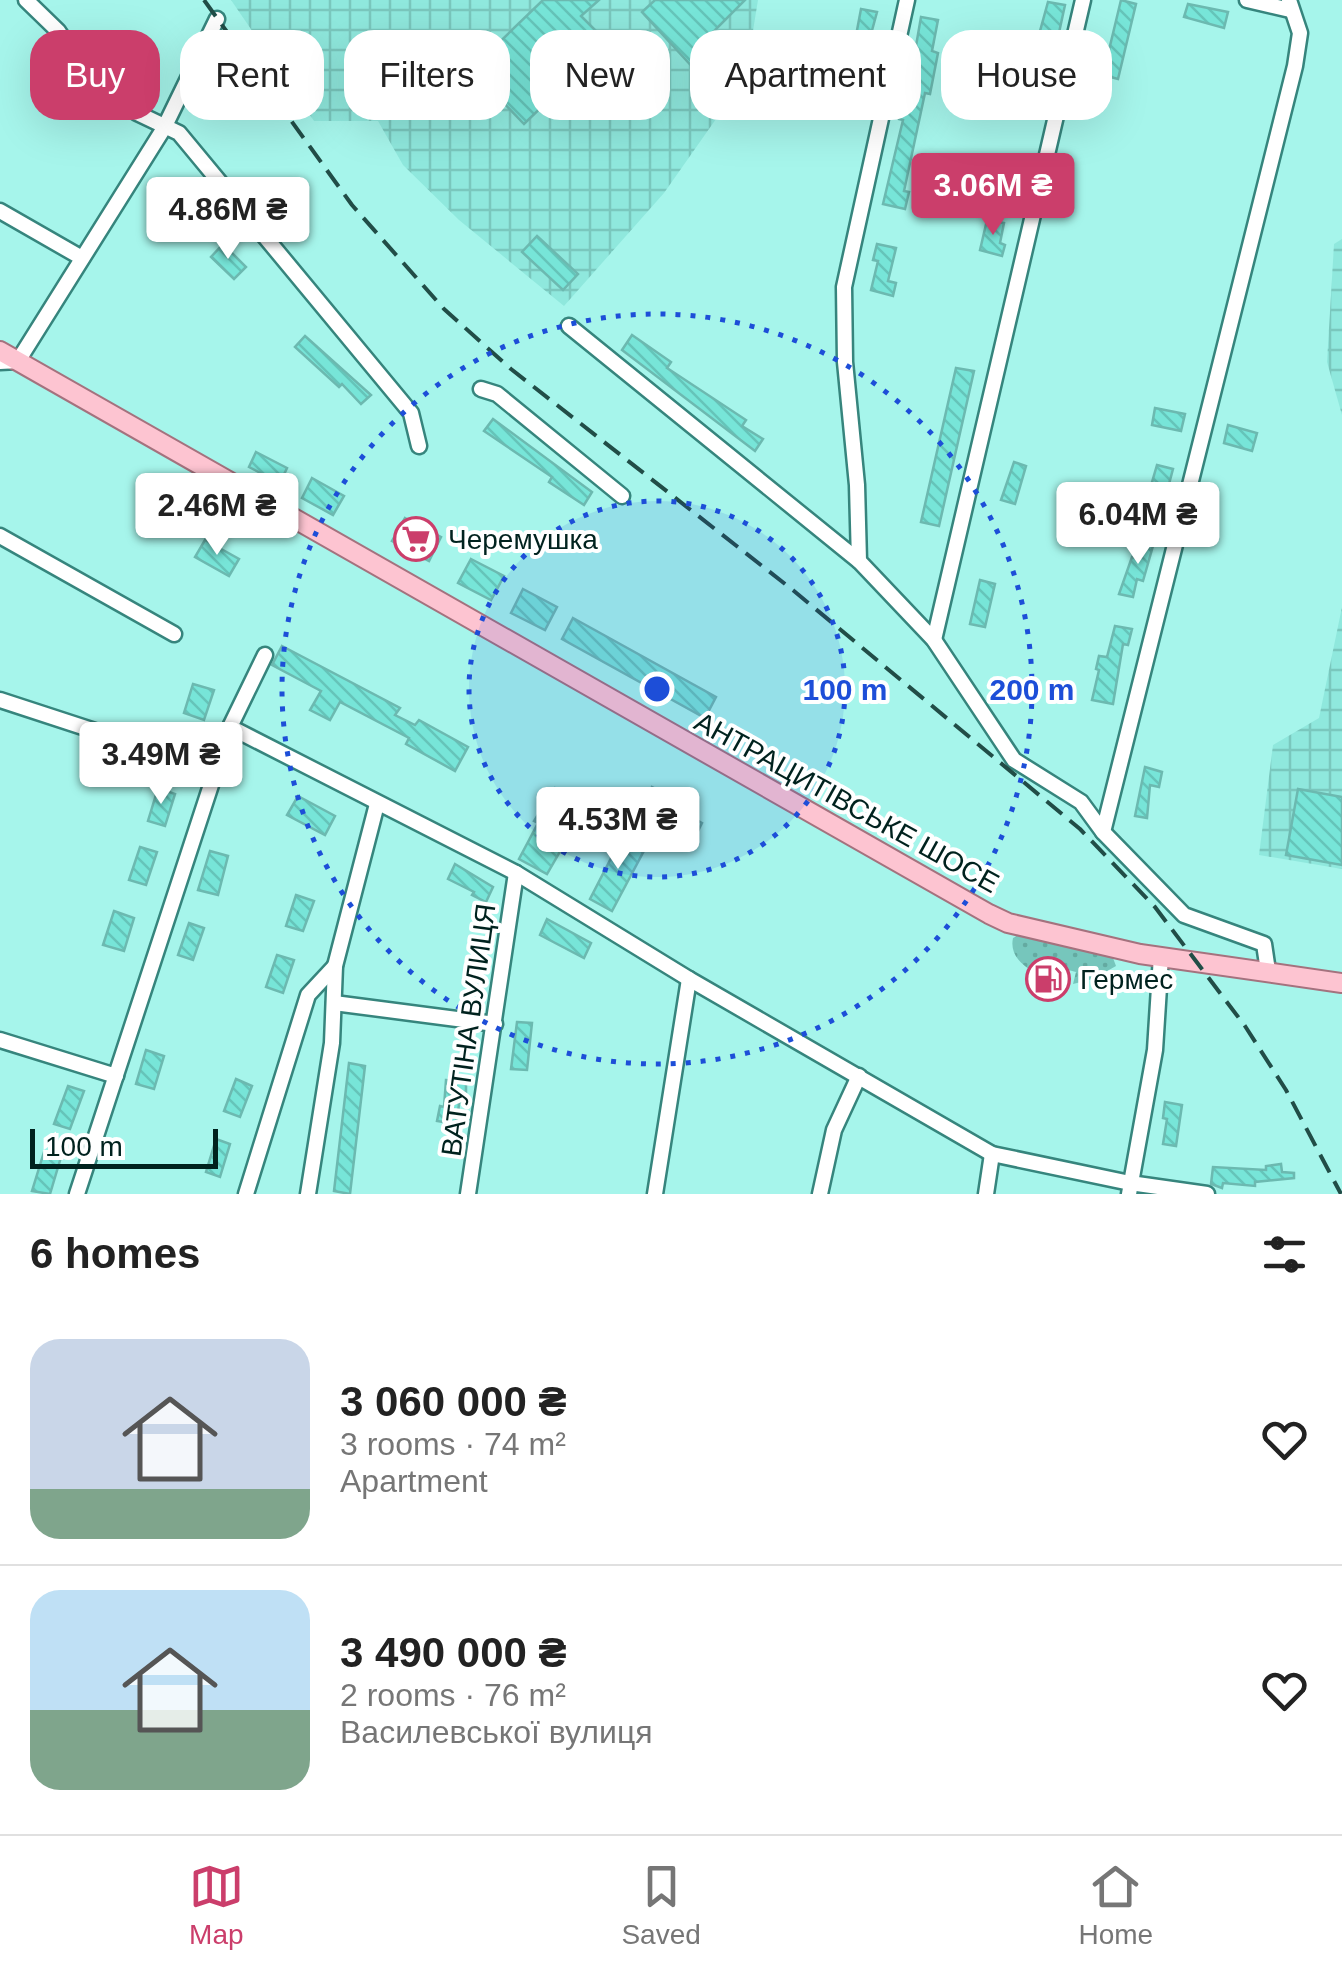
<!DOCTYPE html>
<html lang="en">
<head>
<meta charset="utf-8">
<style>
	:root { --surface:#fff; --page:#f2f2f2; --text:#222; --muted:#767676; --line:#e0e0e0; --accent:#cb3e6b }
	body { margin:0; font-family:Arial,sans-serif; background:var(--page); color:var(--text); height:100vh; display:flex; flex-direction:column; font-size:38px; white-space:nowrap }
	* { box-sizing:border-box; margin:0 }
	p { font-size:32px; color:var(--muted) }
	.icon { flex:none; width:55px; height:55px; fill:none; stroke:currentColor; stroke-width:2; stroke-linecap:round; stroke-linejoin:round }
	.map { position:relative; height:1194px; overflow:hidden }
	.side { display:flex; flex-direction:column; background:var(--surface); flex:1 }
	.side>* { flex:none }
	.guide { position:absolute; left:30px; top:30px; width:1282px; height:90px; display:flex; gap:20px }
	.scale { position:absolute; left:30px; bottom:25px; width:188px; box-sizing:border-box; padding-left:10px; border:5px solid #00221e; border-top:0; font-size:28px; line-height:35px; white-space:nowrap; color:#00221e; -webkit-text-stroke:8px #fff; paint-order:stroke }
	.price { position:absolute; translate:-50% -85px; padding:0 22px; border-radius:10px; background:#fff; color:#222; font-size:32px; line-height:65px; filter:drop-shadow(0 2px 5px #0008) }
	.price::after { content:''; position:absolute; left:50%; top:60px; width:30px; height:22px; margin-left:-15px; background:inherit; clip-path:polygon(0 0,100% 0,50% 100%) }
	.price.selected { background:var(--accent); color:#fff }
	ul { padding:0; list-style:none }
	li { display:flex; align-items:center; gap:30px; height:250px; padding:0 30px }
	li+li { border-top:2px solid var(--line) }
	li span { display:grid; place-items:center; flex:none; width:280px; height:200px; border-radius:30px; color:#555 }
	li>.icon { margin-inline-start:auto }
	span .icon { width:120px; height:120px; fill:#fffc; stroke-width:1 }
	li b { font-size:42px }
	h2 { display:flex; justify-content:space-between; align-items:center; height:120px; padding:0 30px; font-size:42px }
	.pill { padding:0 35px; border-radius:30px; background:var(--surface); box-shadow:0 10px 40px #0002; font-size:35px; line-height:90px }
	.pill.selected { background:var(--accent); color:#fff }
	.dock { display:flex; justify-content:space-around; align-items:center; height:140px; border-top:2px solid var(--line); background:var(--surface); font-size:28px; color:var(--muted) }
	.dock a { display:grid; justify-items:center; gap:5px }
	.dock .selected { color:var(--accent) }
	.map>svg:first-child { display:block }
	.industrial { fill:url(#industrial-grid) }
	.grass { fill:url(#grass-dots) }
	.building { fill:url(#building-back-hatch); stroke:#6cb9b0; stroke-width:2.5 }
	.lines { fill:none; stroke-linecap:round; stroke-linejoin:round }
	.minor-casing { stroke:#36857d; stroke-width:19 }
	.major-casing { stroke:#a4727e; stroke-width:22 }
	.minor { stroke:#fff; stroke-width:14 }
	.major { stroke:#fdc4d1; stroke-width:18 }
	.rail { stroke:#214d47; stroke-width:4; stroke-dasharray:20 10; stroke-linecap:butt }
	.ring { fill:none; stroke:#1d4ed8; stroke-width:5; stroke-dasharray:5 10 }
	.labels { text-anchor:middle; stroke-width:8; stroke-linejoin:round; paint-order:stroke }
	.poi-label { font-size:28px; fill:#00221e; stroke:#fff; text-anchor:start }
	.street-label { font-size:28px; fill:#00221e; stroke:#fff }
	.centre { fill:#1d4ed8; stroke:#fff; stroke-width:5 }
	.ring-label { font-size:30px; text-anchor:middle; font-weight:bold; fill:#1d4ed8; stroke:#fff; stroke-width:8; stroke-linejoin:round; paint-order:stroke }
</style>
</head>
<body>
<div class="map">
<svg width="1342" height="1194" viewBox="0 0 1342 1194">
	<defs>
		<pattern id="industrial-grid" width="8" height="8" patternUnits="userSpaceOnUse" patternTransform="scale(2.5)"><rect width="8" height="8" fill="#8fe8dd"/><path d="M0 4h8M4 0v8" fill="none" stroke="#7ac7bd"/></pattern>
		<pattern id="grass-dots" width="8" height="8" patternUnits="userSpaceOnUse" patternTransform="scale(2.5)"><rect width="8" height="8" fill="#76c6bc"/><path d="M2 2h.1M6 6h.1" fill="none" stroke="#64aaa1" stroke-width="1.8" stroke-linecap="round"/></pattern>
		<pattern id="building-back-hatch" width="6" height="6" patternUnits="userSpaceOnUse" patternTransform="scale(2.5)"><rect width="6" height="6" fill="#77e5d8"/><path d="M-1 5l2 2M0 0l6 6M5-1l2 2" fill="none" stroke="#65c4b9"/></pattern>
	</defs>
	<rect width="100%" height="100%" fill="#a6f5eb"/>
	<!-- industrial -->
	<g class="industrial">
		<path d="M231,0H758L751,43L716,119L664,193L564,306L459,220L403,165L378,121H314Z"/>
		<path d="M1342,239V415L1327,362L1334,244Z"/>
		<path d="M1342,607V869L1259,855L1273,745L1319,718Z"/>
	</g>
	<!-- grass -->
	<path class="grass" d="M1021,934L1113,958L1116,966L1093,979L1073,984L1076,972L1045,964L1039,976C1025,967 1009,957 1013,938Z"/>
	<!-- building -->
	<g class="building">
		<path d="M543,0H599L581,16L608,43L524,124L498,97L480,115L453,87Z"/>
		<path d="M655,0H745L702,43L725,68L708,84L642,12Z"/>
		<path d="M1121,0L1136,4L1118,79L1103,75Z"/>
		<path d="M1048,2L1065,5L1050,74L1047,73L1038,109L1020,104Z"/>
		<path d="M1188,4L1228,12L1224,28L1184,17Z"/>
		<path d="M861,9L877,12L864,60L845,55L849,39L855,41Z"/>
		<path d="M921,17L938,20L932,51L938,53L930,94L925,93L904,191L909,192L905,209L883,204L903,120L899,119L902,103L906,104Z"/>
		<path d="M987,220L1004,223L1000,243L1005,245L1002,256L980,250Z"/>
		<path d="M537,236L578,274L563,290L522,252Z"/>
		<path d="M223,244L246,267L234,279L211,257Z"/>
		<path d="M877,244L896,248L888,281L896,283L893,296L871,290L878,261L873,260Z"/>
		<path d="M632,335L671,362L667,368L746,420L742,426L763,439L755,451L622,350Z"/>
		<path d="M305,336L371,395L361,404L342,384L339,387L295,347Z"/>
		<path d="M956,368L974,371L939,526L921,522Z"/>
		<path d="M1155,408L1185,414L1181,431L1152,425Z"/>
		<path d="M493,419L592,492L584,505L549,482L552,477L484,431Z"/>
		<path d="M1228,425L1257,433L1252,451L1224,443Z"/>
		<path d="M256,452L287,468L280,483L249,467Z"/>
		<path d="M1014,462L1026,466L1015,504L1001,500Z"/>
		<path d="M1157,465L1173,469L1160,518L1143,513Z"/>
		<path d="M312,478L344,496L333,515L302,498Z"/>
		<path d="M405,518L441,537L429,561L392,541Z"/>
		<path d="M1142,536L1155,539L1143,581L1137,579L1133,597L1119,594L1132,557L1137,558Z"/>
		<path d="M205,540L239,559L229,576L195,557Z"/>
		<path d="M471,559L504,576L491,600L458,583Z"/>
		<path d="M980,580L995,584L985,627L970,624Z"/>
		<path d="M523,589L557,607L545,630L511,613Z"/>
		<path d="M573,618L716,697L705,718L562,639Z"/>
		<path d="M1115,626L1132,629L1128,645L1123,644L1113,704L1092,700L1099,670L1096,669L1099,656L1107,657Z"/>
		<path d="M282,646L400,708L395,715L415,725L419,720L468,747L455,771L406,744L409,738L340,702L330,720L310,710L321,691L272,665Z"/>
		<path d="M193,684L214,690L204,720L184,713Z"/>
		<path d="M1145,767L1162,772L1159,787L1150,785L1147,818L1135,816Z"/>
		<path d="M652,787L664,793L660,800L702,823L696,835L663,817L658,827L637,816Z"/>
		<path d="M158,788L175,794L165,826L148,821Z"/>
		<path d="M555,788L583,802L577,813L581,815L547,874L519,859L538,823L534,821Z"/>
		<path d="M1298,789L1342,797V865L1286,855Z"/>
		<path d="M298,796L335,816L325,835L287,815Z"/>
		<path d="M624,833L647,845L612,911L590,899Z"/>
		<path d="M140,847L157,852L146,885L129,880Z"/>
		<path d="M210,851L228,856L218,895L198,890Z"/>
		<path d="M455,864L493,887L486,902L472,895L474,892L448,879Z"/>
		<path d="M296,895L314,901L303,931L286,926Z"/>
		<path d="M114,911L134,918L124,951L103,945Z"/>
		<path d="M547,919L591,943L584,958L540,935Z"/>
		<path d="M189,923L204,928L193,960L178,955Z"/>
		<path d="M277,955L294,960L283,993L266,987Z"/>
		<path d="M517,1022L532,1023L527,1070L511,1069Z"/>
		<path d="M146,1050L164,1056L154,1089L136,1084Z"/>
		<path d="M349,1063L365,1066L350,1194L334,1191Z"/>
		<path d="M236,1079L252,1086L240,1117L224,1111Z"/>
		<path d="M446,1080L466,1082V1092H461L456,1124L437,1121L440,1106L444,1107Z"/>
		<path d="M68,1086L84,1091L70,1129L54,1124Z"/>
		<path d="M1165,1102L1182,1105L1176,1146L1163,1144L1167,1119L1163,1118Z"/>
		<path d="M216,1139L230,1144L220,1177L206,1172Z"/>
		<path d="M44,1152L61,1157L50,1194L32,1191Z"/>
		<path d="M1281,1164L1282,1172L1294,1173V1178L1255,1182V1186L1223,1183L1222,1188L1211,1184L1213,1167L1266,1170V1166Z"/>
	</g>
	<g class="lines">
		<!-- minor casing -->
		<g class="minor-casing">
			<g id="minor">
				<path d="M26,0L58,31L87,74L137,113L179,133L411,413L419,446"/>
				<path d="M907,0L844,287L845,362L857,485L859,561L934,640L1014,760L1081,802L1103,832L1184,915L1264,944L1268,971"/>
				<path d="M1247,0L1290,10"/>
				<path d="M0,211L82,258"/>
				<path d="M569,326L859,561"/>
				<path d="M0,362L18,361L164,128L217,19"/>
				<path d="M481,389L497,394L622,496"/>
				<path d="M0,536L174,634"/>
				<path d="M934,640L1083,0"/>
				<path d="M265,655L230,727L516,873L689,979L992,1154L1130,1183L1207,1194"/>
				<path d="M0,700L144,747"/>
				<path d="M1103,832L1295,66L1300,33L1289,0"/>
				<path d="M334,1003L495,1024"/>
				<path d="M0,1040L116,1076"/>
				<path d="M77,1194L230,727"/>
				<path d="M246,1194L308,995L335,966"/>
				<path d="M308,1194L332,1043L335,966L377,804"/>
				<path d="M468,1194L516,873"/>
				<path d="M655,1194L689,979"/>
				<path d="M820,1194L834,1130L859,1076"/>
				<path d="M986,1194L992,1154"/>
				<path d="M1129,1194L1155,1050L1161,956"/>
			</g>
		</g>
		<!-- major casing -->
		<g class="major-casing">
			<path id="major" d="M0,351L989,914L1008,923L1140,954L1342,983"/>
		</g>
		<!-- minor -->
		<use href="#minor" class="minor"/>
		<!-- major -->
		<use href="#major" class="major"/>
		<!-- rail -->
		<path class="rail" d="M204,0L352,205L444,309L511,369L794,591L1080,829L1155,907L1245,1026L1286,1090L1341,1194"/>
	</g>
	<!-- distance rings -->
	<circle cx="657" cy="689" r="188" fill="#1d4ed8" fill-opacity=".12"/>
	<g class="ring">
		<circle cx="657" cy="689" r="188"/>
		<circle cx="657" cy="689" r="375"/>
	</g>
	<!-- icons -->
	<defs>
		<g id="supermarket-ring" transform="scale(2.25)"><circle r="9.5" fill="#fff" stroke="#cb3e6b" stroke-width="1.5"/><path d="M-6-5.5h2.5l.6 2H6L4.5 2H-2.5L-4.4-4H-6ZM-1.5 3.2a1.3 1.3 0 1 0 .1 0ZM3 3.2a1.3 1.3 0 1 0 .1 0Z" fill="#cb3e6b"/></g>
		<g id="fuel-ring" transform="scale(2.25)"><circle r="9.5" fill="#fff" stroke="#cb3e6b" stroke-width="1.5"/><path d="M-5.5-6h7V0h2V4h1.3V-2.5L3-4.5l.8-.8L6-3V5H2.5V1h-1V6h-7ZM-4.2-4.7v3.2H.2V-4.7Z" fill="#cb3e6b"/></g>
	</defs>
	<g fill-rule="evenodd">
		<use href="#supermarket-ring" x="416" y="539"/>
		<use href="#fuel-ring" x="1048" y="979"/>
	</g>
	<g class="labels">
		<!-- poi labels -->
		<g class="poi-label">
			<text x="448" y="549">Черемушка</text>
			<text x="1080" y="989">Гермес</text>
		</g>
		<!-- street labels -->
		<g class="street-label">
			<text transform="translate(847 802) rotate(29)" y="10">АНТРАЦИТІВСЬКЕ ШОСЕ</text>
			<text transform="translate(468 1030) rotate(-82)" y="10">ВАТУТІНА ВУЛИЦЯ</text>
		</g>
	</g>
	<circle cx="657" cy="689" r="15" class="centre"/>
	<g class="ring-label">
		<text x="845" y="700">100 m</text>
		<text x="1032" y="700">200 m</text>
	</g>
</svg>
<div class="scale">100 m</div>
<b class="price selected" style="left:993px;top:238px">3.06M ₴</b>
<b class="price" style="left:228px;top:262px">4.86M ₴</b>
<b class="price" style="left:217px;top:558px">2.46M ₴</b>
<b class="price" style="left:1138px;top:567px">6.04M ₴</b>
<b class="price" style="left:161px;top:807px">3.49M ₴</b>
<b class="price" style="left:618px;top:872px">4.53M ₴</b>
<div class="guide">
<a class="pill selected">Buy</a>
<a class="pill">Rent</a>
<a class="pill">Filters</a>
<a class="pill">New</a>
<a class="pill">Apartment</a>
<a class="pill">House</a>
</div>
</div>
<section class="side">
<h2>6 homes<svg class="icon" aria-label="filters" viewBox="0 0 24 24"><path d="M4 7h16M4 17h16"/><circle cx="9" cy="7" r="2"/><circle cx="15" cy="17" r="2"/></svg></h2>
<ul>
<li><span style="background:linear-gradient(#c9d6e8 75%,#7fa58c 0)"><svg class="icon" aria-label="home" viewBox="0 0 24 24"><path d="M3 11l9-7 9 7M6 9v11h12V9"/></svg></span><div><b>3 060 000 ₴</b><p>3 rooms · 74 m²</p><p>Apartment</p></div><svg class="icon" aria-label="heart" viewBox="0 0 24 24"><path d="M12 20l-8-8c-3-5 5-10 8-4 3-6 11-1 8 4z"/></svg></li>
<li><span style="background:linear-gradient(#bfe0f5 60%,#7fa58c 0)"><svg class="icon" aria-label="home" viewBox="0 0 24 24"><path d="M3 11l9-7 9 7M6 9v11h12V9"/></svg></span><div><b>3 490 000 ₴</b><p>2 rooms · 76 m²</p><p>Василевської вулиця</p></div><svg class="icon" aria-label="heart" viewBox="0 0 24 24"><path d="M12 20l-8-8c-3-5 5-10 8-4 3-6 11-1 8 4z"/></svg></li>
</ul>
</section>
<nav class="dock">
<a class="selected"><svg class="icon" aria-label="map" viewBox="0 0 24 24"><path d="M3 6l6-2 6 2 6-2v14l-6 2-6-2-6 2zM9 4v14M15 6v14"/></svg>Map</a>
<a><svg class="icon" aria-label="saved" viewBox="0 0 24 24"><path d="M7 4h10v16l-5-4-5 4z"/></svg>Saved</a>
<a><svg class="icon" aria-label="home" viewBox="0 0 24 24"><path d="M3 11l9-7 9 7M6 9v11h12V9"/></svg>Home</a>
</nav>
</body>
</html>
